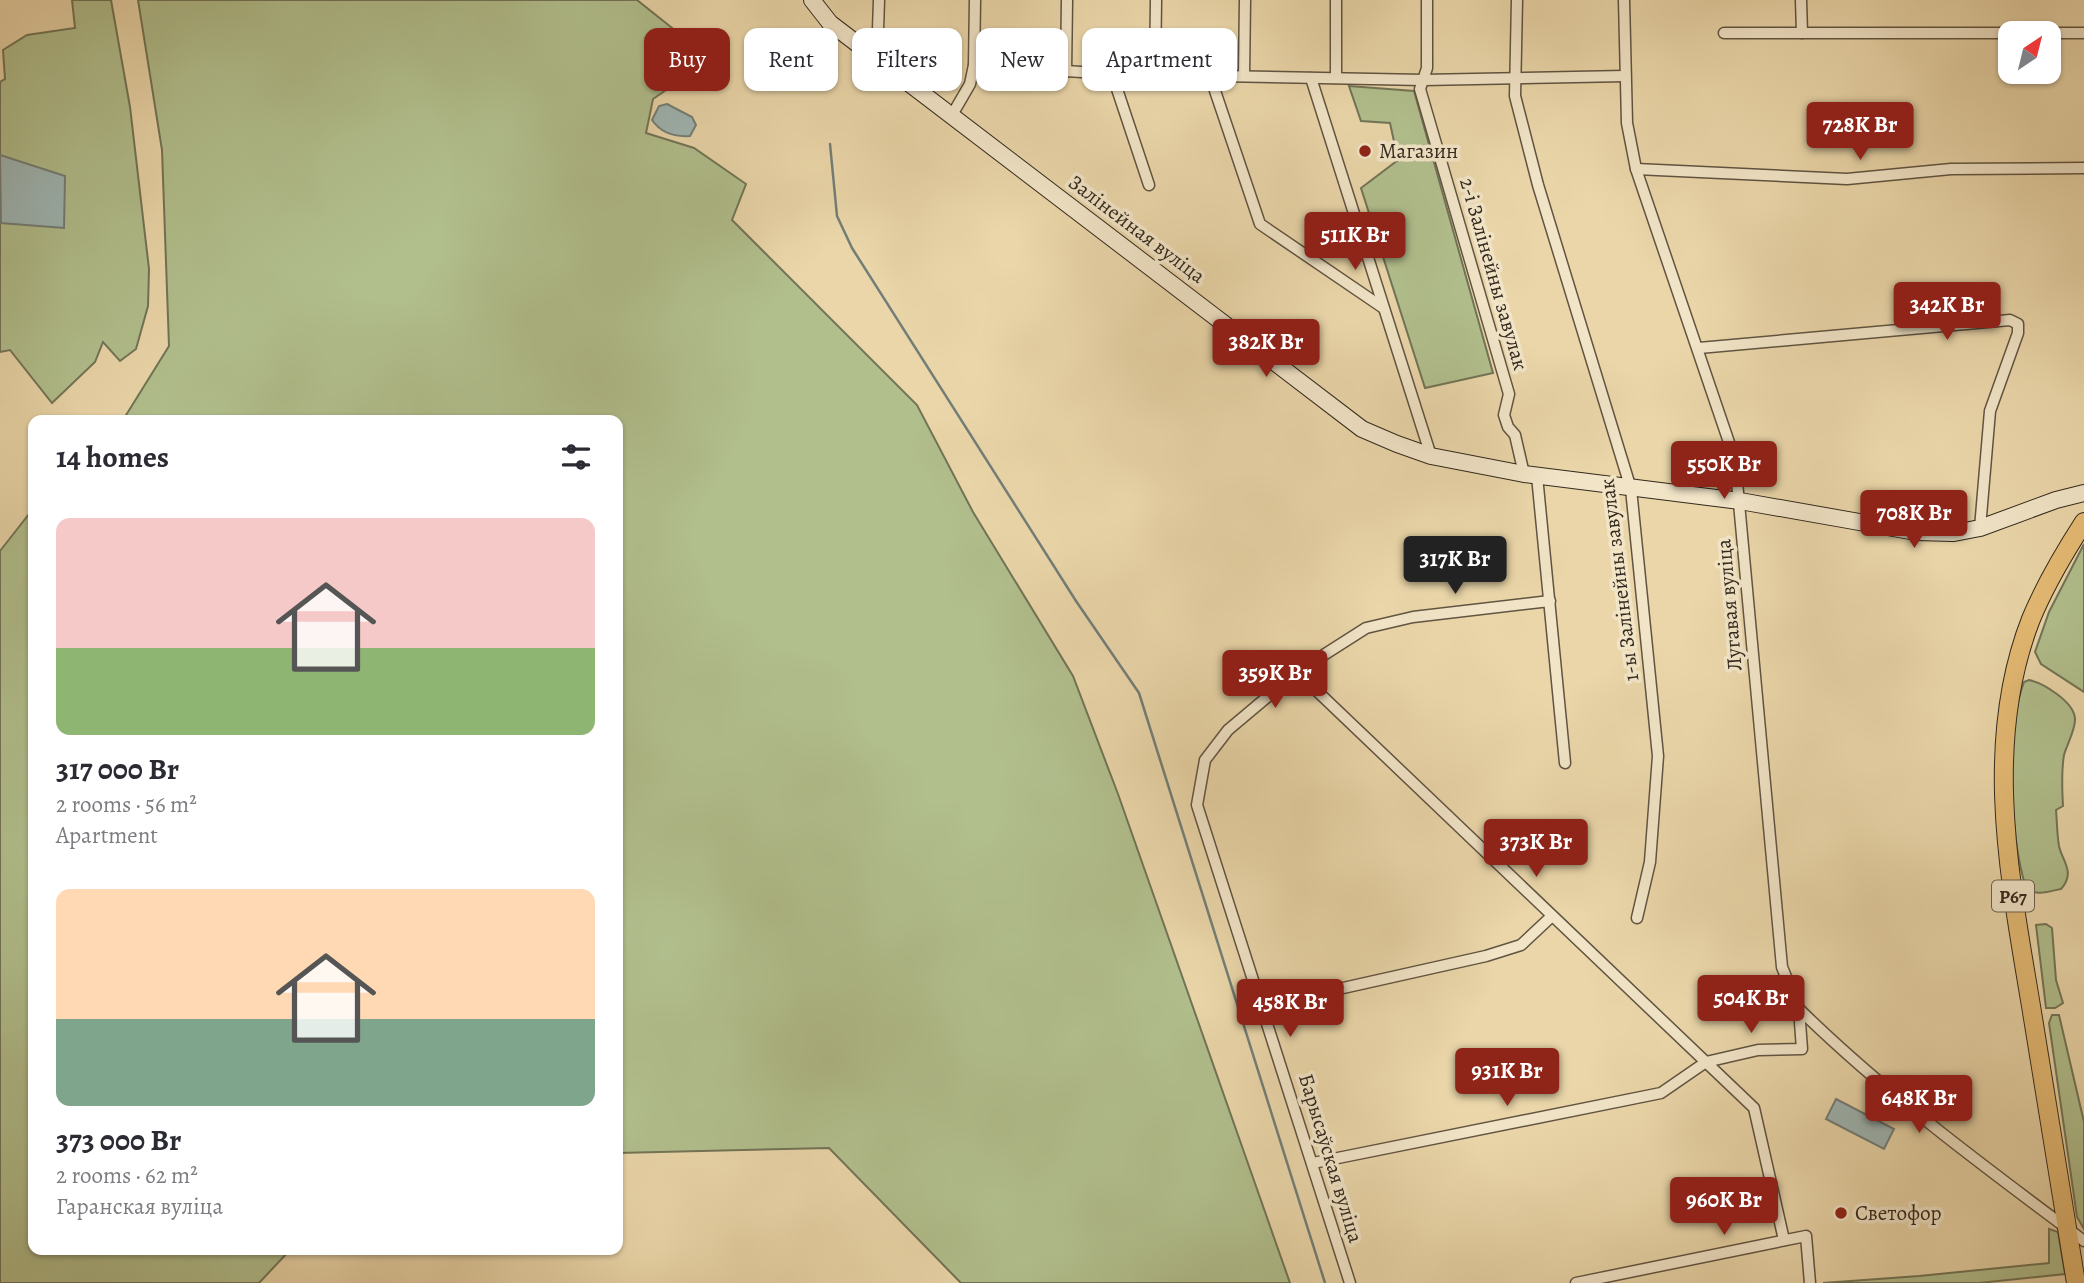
<!DOCTYPE html>
<html lang="en">
<head>
<meta charset="utf-8">
<style>
	:root { --surface:#fff; --page:#f2f2f3; --text:#2b2b33; --muted:#7c7c81; --accent:#8f2418 }
	body { margin:0; font-family:Alegreya,serif; background:var(--page); color:var(--text); height:100vh; display:flex; flex-direction:column; font-size:26px; white-space:nowrap }
	* { box-sizing:border-box; margin:0 }
	p { font-size:23px; color:var(--muted) }
	.icon { flex:none; width:38px; height:38px; fill:none; stroke:currentColor; stroke-width:2; stroke-linecap:round; stroke-linejoin:round }
	.map { position:relative; flex:1; overflow:hidden }
	.drawer { position:absolute; left:28px; top:415px; width:595px; height:840px; display:flex; flex-direction:column; background:var(--surface); border-radius:14px; box-shadow:0 2px 5px #0004 }
	.drawer>* { flex:none }
	.banner { position:absolute; left:644px; top:28px; width:665px; height:63px; display:flex; gap:14px }
	.needle { width:46px; rotate:35deg }
	.fabs { position:absolute; left:1998px; top:21px; display:grid; gap:14px }
	.fabs a { display:grid; place-items:center; width:63px; height:63px; border-radius:14px; background:var(--surface); box-shadow:0 2px 5px #0004; font-size:35px }
	.price { position:absolute; translate:-50% -60px; padding:0 16px; border-radius:7px; background:var(--accent); color:#fff; font-size:23px; line-height:46px; filter:drop-shadow(0 2px 4px #0008) }
	.price::after { content:''; position:absolute; left:50%; top:42px; width:21px; height:16px; margin-left:-10px; background:inherit; clip-path:polygon(0 0,100% 0,50% 100%) }
	.price.selected { background:#222; color:#fff }
	ul { padding:0; list-style:none }
	li { display:grid; align-content:center; gap:14px; height:371px; padding:0 28px }
	li span { display:grid; place-items:center; height:217px; border-radius:14px; color:#555 }
	li>.icon { margin-inline-start:auto }
	span .icon { width:126px; height:126px; fill:#fffc; stroke-width:1 }
	li b { font-size:30px }
	h2 { display:flex; justify-content:space-between; align-items:center; height:84px; padding:0 28px; font-size:30px }
	.tag { padding:0 24px; border-radius:14px; background:var(--surface); box-shadow:0 2px 5px #0004; font-size:24px; line-height:63px }
	.tag.selected { background:var(--accent); color:#fff }
	.map>svg:first-child { display:block }
	.green { fill:#b1bf8d; stroke:#727456; stroke-width:2 }
	.water { fill:#9eb6b4; stroke:#737e78; stroke-width:2 }
	.lines { fill:none; stroke-linecap:round; stroke-linejoin:round }
	.stream { stroke:#737e78; stroke-width:2.5 }
	.street-casing { stroke:#615441; stroke-width:13 }
	.secondary-casing { stroke:#33291e; stroke-width:18 }
	.primary-casing { stroke:#33291e; stroke-width:20 }
	.street { stroke:#f1e4c7; stroke-width:10 }
	.secondary { stroke:#f1e4c7; stroke-width:16 }
	.primary { stroke:#e5bb74; stroke-width:18 }
	.poi-dot { fill:#8f2418; stroke:#f1e4c7; stroke-width:2.5 }
	.labels { text-anchor:middle; stroke-width:7; stroke-linejoin:round; paint-order:stroke }
	.shield { fill:#f1e4c7; stroke:#6c6151; stroke-width:2 }
	.shield-label { font-size:19px; font-weight:bold; fill:#33291e }
	.poi-label { font-size:21px; fill:#33291e; stroke:#f1e4c7; text-anchor:start }
	.street-label { font-size:21px; fill:#33291e; stroke:#f1e4c7 }
</style>
</head>
<body>
<div class="map">
<svg width="2084" height="1283" viewBox="0 0 2084 1283">
	<rect width="100%" height="100%" fill="#ead6a9"/>
	<filter id="stains"><feTurbulence type="fractalNoise" baseFrequency=".00286" numOctaves="4"/><feColorMatrix values="0 0 0 0 .2 0 0 0 0 .09 0 0 0 0 .02 0 0 0 .5 -.17"/></filter>
	<radialGradient id="worn" r=".72"><stop offset=".6" stop-color="#630" stop-opacity="0"/><stop offset="1" stop-color="#630" stop-opacity=".3"/></radialGradient>
	<!-- green -->
	<g class="green">
		<path d="M72,0H111L130,107L149,269L148,306L136,349L120,361L103,342L95,362L52,403L10,350L0,352V82L5,79L3,50L27,35L75,28Z"/>
		<path d="M138,0H637L711,59L653,99L646,133L694,148L746,184L732,220L917,405L973,512L1073,676L1118,794L1290,1283H961L829,1148L618,1153V420H123L169,346L162,150Z"/>
		<path d="M1349,86L1414,91L1493,373L1425,388L1361,188L1398,160L1390,123L1361,121Z"/>
		<path d="M33,509V1250H290L259,1283H0V551Z"/>
		<path d="M2084,544V692L2041,664L2035,652L2049,612Z"/>
		<path d="M2029,680C2043,683 2073,701 2075,718C2076,729 2067,744 2064,755C2061,772 2062,789 2063,806L2056,810C2057,822 2057,834 2059,846C2062,861 2076,872 2061,889C2049,891 2037,897 2026,888C2010,837 2005,733 2024,682Z"/>
		<path d="M2046,924L2052,928L2056,980L2063,1003L2055,1008H2046L2036,925Z"/>
		<path d="M2052,1015H2059L2084,1122V1229L2077,1217L2049,1023Z"/>
		<path d="M2049,1229L2058,1232L2065,1274L1979,1283H1823L1919,1276L2049,1263Z"/>
	</g>
	<!-- water -->
	<g class="water">
		<path d="M667,104L692,117L696,125L690,136C675,137 661,133 652,120L659,106Z"/>
		<path d="M0,155L65,176L64,228L1,223Z"/>
		<path d="M1836,1099L1894,1129L1884,1149L1826,1119Z"/>
	</g>
	<g class="lines">
		<!-- stream -->
		<path class="stream" d="M830,144L837,216L852,248L1076,601L1139,693L1325,1283"/>
		<!-- street casing -->
		<g class="street-casing">
			<g id="street">
				<path d="M1427,0V68L1420,89L1509,394L1504,415L1508,427L1515,435L1524,474"/>
				<path d="M1517,0L1515,96L1538,185L1631,489L1658,756L1650,862L1637,918"/>
				<path d="M1801,0L1802,33"/>
				<path d="M1724,33H2035"/>
				<path d="M2049,33H2084"/>
				<path d="M877,59L879,0"/>
				<path d="M974,65L1112,74L1423,80L1625,76"/>
				<path d="M1066,72L1067,0"/>
				<path d="M1112,74L1149,185"/>
				<path d="M1155,74L1156,0"/>
				<path d="M1210,76L1260,224L1382,307"/>
				<path d="M1244,76L1245,0"/>
				<path d="M1311,78L1431,456"/>
				<path d="M1336,78V0"/>
				<path d="M952,115L970,84L974,65L975,0"/>
				<path d="M1636,169L1847,179L1951,169L2084,168"/>
				<path d="M1699,348L2010,320L2018,324V333L1990,411L1980,528"/>
				<path d="M1537,476L1565,763"/>
				<path d="M1297,672L1754,1108L1784,1240"/>
				<path d="M1263,1006L1486,956L1521,945L1552,916"/>
				<path d="M1799,1009C1887,1095 1986,1168 2084,1241"/>
				<path d="M1313,1163L1661,1093L1706,1062L1758,1050L1802,1049L1799,1009L1782,967L1735,460L1636,169L1627,123L1624,0"/>
				<path d="M1350,1283L1197,805L1205,760L1228,730L1297,672L1366,628L1413,617L1550,601"/>
				<path d="M1576,1283L1806,1236L1810,1283"/>
			</g>
		</g>
		<!-- secondary casing -->
		<g class="secondary-casing">
			<path id="secondary" d="M812,0L830,23L1362,429L1397,444L1431,456L1524,474L1740,501L1916,532L1954,533L1980,528L2056,500L2084,493"/>
		</g>
		<!-- primary casing -->
		<g class="primary-casing">
			<path id="primary" d="M2076,1283C2061,1191 2046,1098 2031,1006C2010,879 1982,744 2031,619C2045,585 2064,553 2084,522"/>
		</g>
		<!-- street -->
		<use href="#street" class="street"/>
		<!-- secondary -->
		<use href="#secondary" class="secondary"/>
		<!-- primary -->
		<use href="#primary" class="primary"/>
	</g>
	<!-- markers -->
	<g class="poi-dot">
		<circle cx="1365" cy="151" r="7"/>
		<circle cx="1841" cy="1213" r="7"/>
	</g>
	<g class="labels">
		<!-- shield labels -->
		<rect class="shield" x="1992" y="880.5" width="42" height="31" rx="5"/>
		<g class="shield-label">
			<text x="2013" y="903">Р67</text>
		</g>
		<!-- poi labels -->
		<g class="poi-label">
			<text x="1379" y="158">Магазин</text>
			<text x="1855" y="1220">Светофор</text>
		</g>
		<!-- street labels -->
		<g class="street-label">
			<text transform="translate(1137 229) rotate(37)" y="7">Залінейная вуліца</text>
			<text transform="translate(1494 274) rotate(74)" y="7">2-і Залінейны завулак</text>
			<text transform="translate(1619 580) rotate(-97)" y="7">1-ы Залінейны завулак</text>
			<text transform="translate(1729 605) rotate(-95)" y="7">Лугавая вуліца</text>
			<text transform="translate(1331 1158) rotate(73)" y="7">Барысаўская вуліца</text>
		</g>
	</g>
	<rect width="100%" height="100%" filter="url(#stains)"/>
	<rect width="100%" height="100%" fill="url(#worn)"/>
</svg>
<div class="fabs">
<a><svg class="needle" viewBox="-14 -14 28 28"><path d="M0-13l5 13h-10z" fill="#e53935"/><path d="M0 13l5-13h-10z" fill="#7c7c81"/></svg></a>
</div>
<b class="price" style="left:1860px;top:162px">728K Br</b>
<b class="price" style="left:1355px;top:272px">511K Br</b>
<b class="price" style="left:1947px;top:342px">342K Br</b>
<b class="price" style="left:1266px;top:379px">382K Br</b>
<b class="price" style="left:1724px;top:501px">550K Br</b>
<b class="price" style="left:1914px;top:550px">708K Br</b>
<b class="price selected" style="left:1455px;top:596px">317K Br</b>
<b class="price" style="left:1275px;top:710px">359K Br</b>
<b class="price" style="left:1536px;top:879px">373K Br</b>
<b class="price" style="left:1751px;top:1035px">504K Br</b>
<b class="price" style="left:1290px;top:1039px">458K Br</b>
<b class="price" style="left:1507px;top:1108px">931K Br</b>
<b class="price" style="left:1919px;top:1135px">648K Br</b>
<b class="price" style="left:1724px;top:1237px">960K Br</b>
<div class="banner">
<a class="tag selected">Buy</a>
<a class="tag">Rent</a>
<a class="tag">Filters</a>
<a class="tag">New</a>
<a class="tag">Apartment</a>
</div>
<section class="drawer">
<h2>14 homes<svg class="icon" aria-label="filters" viewBox="0 0 24 24"><path d="M4 7h16M4 17h16"/><circle cx="9" cy="7" r="2"/><circle cx="15" cy="17" r="2"/></svg></h2>
<ul>
<li><span style="background:linear-gradient(#f6c9c9 60%,#8fb573 0)"><svg class="icon" aria-label="home" viewBox="0 0 24 24"><path d="M3 11l9-7 9 7M6 9v11h12V9"/></svg></span><div><b>317 000 Br</b><p>2 rooms · 56 m²</p><p>Apartment</p></div></li>
<li><span style="background:linear-gradient(#ffd9b3 60%,#7fa58c 0)"><svg class="icon" aria-label="home" viewBox="0 0 24 24"><path d="M3 11l9-7 9 7M6 9v11h12V9"/></svg></span><div><b>373 000 Br</b><p>2 rooms · 62 m²</p><p>Гаранская вуліца</p></div></li>
</ul>
</section>
</div>
</body>
</html>
